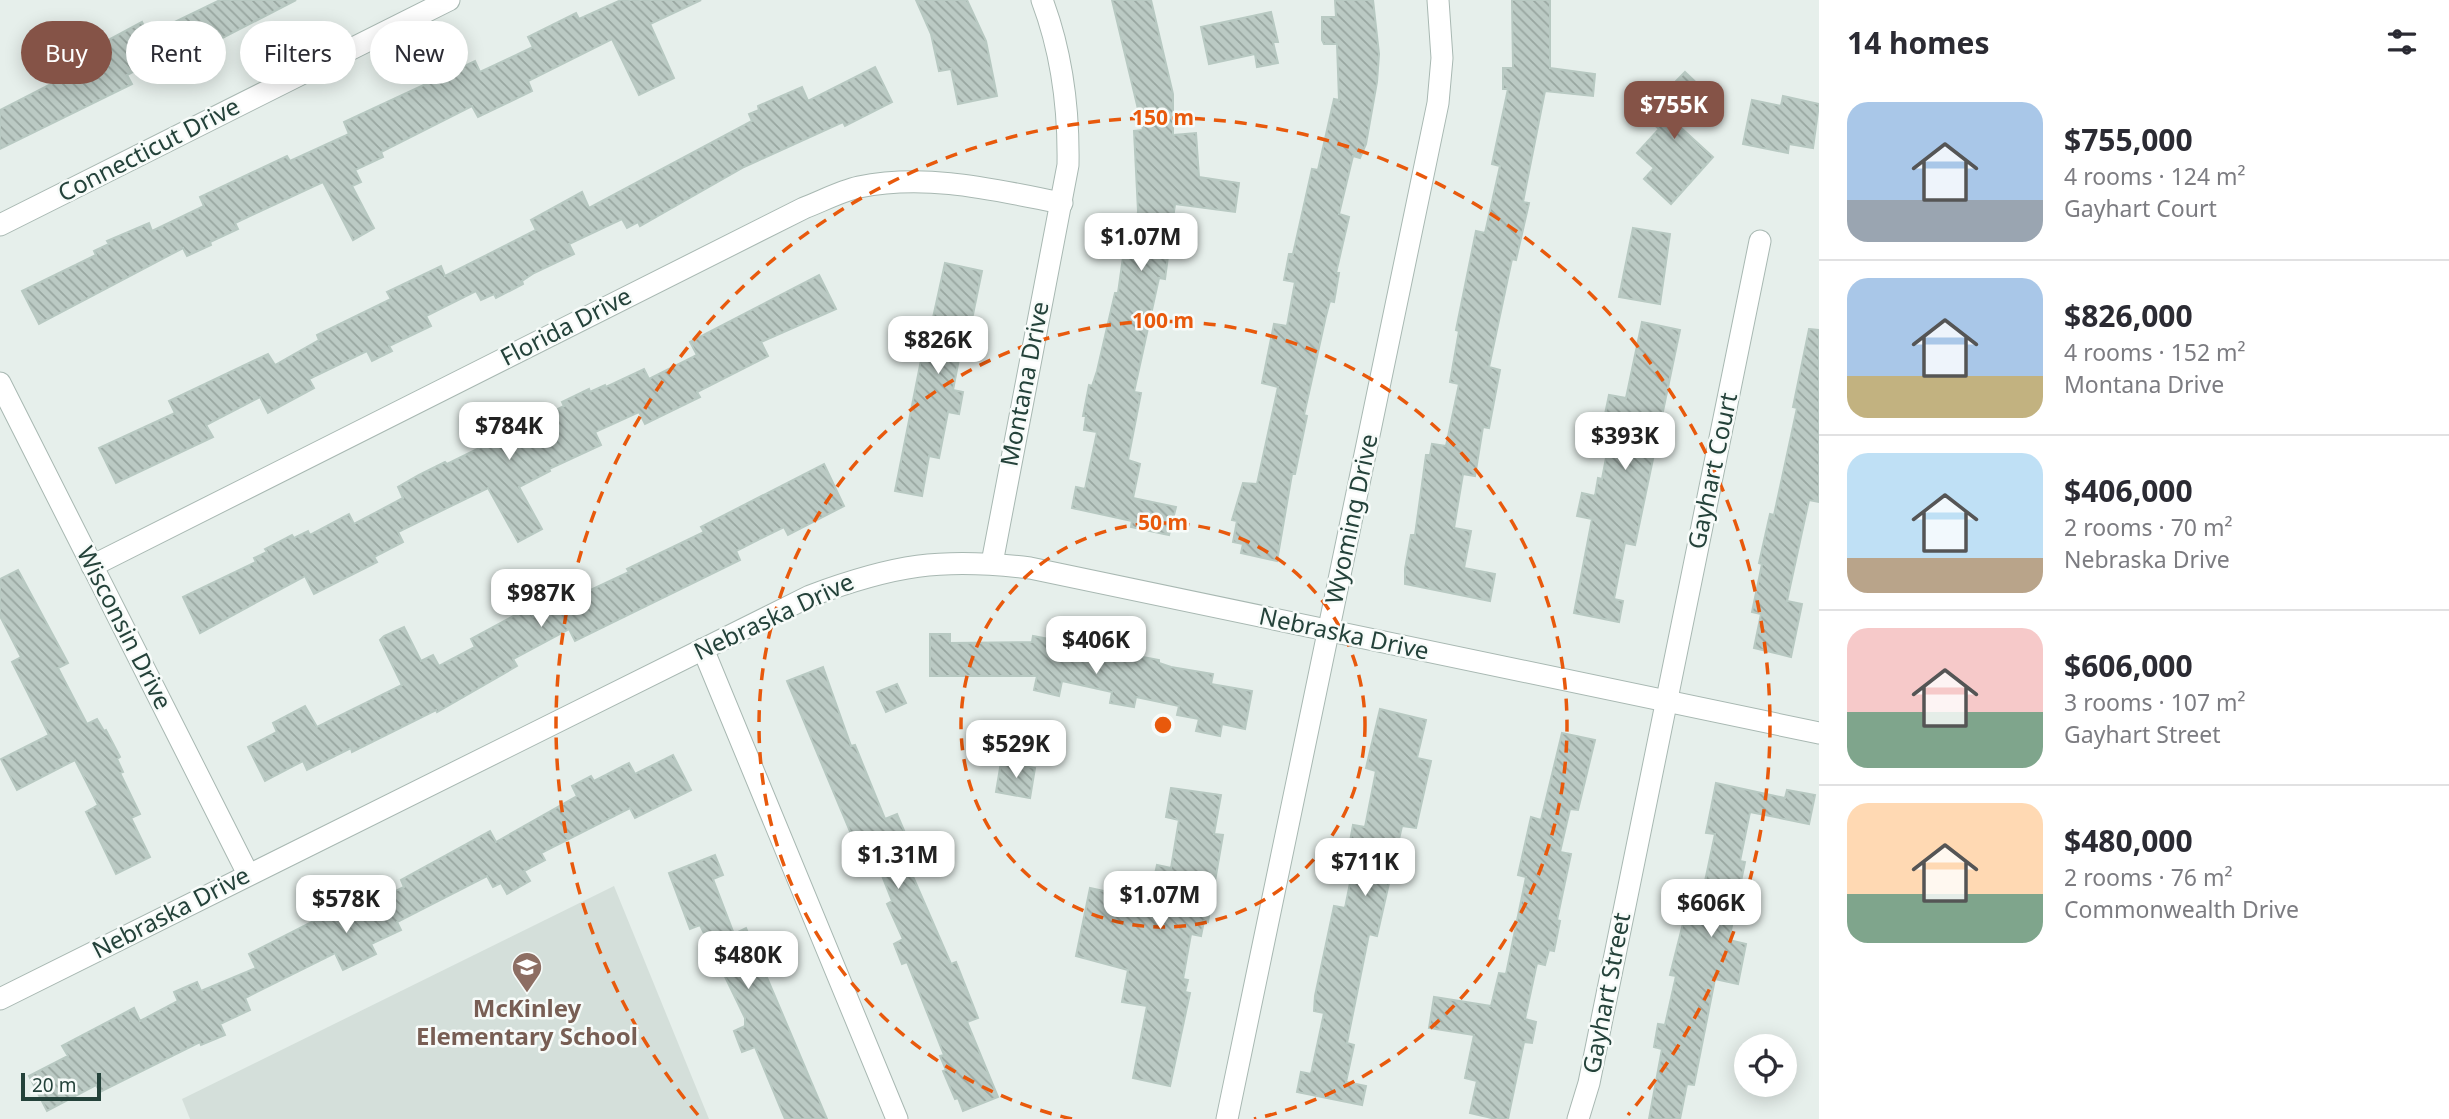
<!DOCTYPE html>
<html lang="en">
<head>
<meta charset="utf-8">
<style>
	:root { --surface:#fff; --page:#f2f2f3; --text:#2b2b33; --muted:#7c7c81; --line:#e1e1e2; --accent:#855347 }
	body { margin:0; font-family:"Noto Sans",sans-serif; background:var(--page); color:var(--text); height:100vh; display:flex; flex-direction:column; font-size:26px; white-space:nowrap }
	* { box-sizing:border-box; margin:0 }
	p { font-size:23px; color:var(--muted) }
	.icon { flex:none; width:38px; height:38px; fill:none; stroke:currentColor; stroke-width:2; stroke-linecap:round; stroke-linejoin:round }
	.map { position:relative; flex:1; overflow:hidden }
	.details { display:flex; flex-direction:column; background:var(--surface); width:630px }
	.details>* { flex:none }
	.banner { position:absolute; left:21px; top:21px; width:665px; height:63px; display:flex; gap:14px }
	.fabs { position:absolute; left:1734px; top:1034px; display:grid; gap:14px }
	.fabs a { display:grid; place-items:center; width:63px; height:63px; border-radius:50%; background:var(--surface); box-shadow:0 4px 18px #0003; font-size:35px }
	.scale { position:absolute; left:21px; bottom:18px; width:80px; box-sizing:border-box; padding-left:7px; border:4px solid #24423a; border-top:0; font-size:19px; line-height:24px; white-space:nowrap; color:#24423a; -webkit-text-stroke:5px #f7fbf9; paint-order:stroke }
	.price { position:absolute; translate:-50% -60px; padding:0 16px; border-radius:14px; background:#fff; color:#222; font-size:23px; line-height:46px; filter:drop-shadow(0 2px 4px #0008) }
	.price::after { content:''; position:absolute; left:50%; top:42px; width:21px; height:16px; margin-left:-10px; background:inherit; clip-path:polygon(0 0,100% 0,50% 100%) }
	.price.current { background:var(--accent); color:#fff }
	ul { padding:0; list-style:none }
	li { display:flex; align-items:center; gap:21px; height:175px; padding:0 28px }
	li+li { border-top:2px solid var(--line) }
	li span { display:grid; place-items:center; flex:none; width:196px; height:140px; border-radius:21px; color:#555 }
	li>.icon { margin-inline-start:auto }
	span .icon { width:84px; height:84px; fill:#fffc; stroke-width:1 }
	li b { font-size:30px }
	h2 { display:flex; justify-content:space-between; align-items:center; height:84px; padding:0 28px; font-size:30px }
	.chip { padding:0 24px; border-radius:32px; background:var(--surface); box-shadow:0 4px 18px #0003; font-size:24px; line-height:63px }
	.chip.current { background:var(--accent); color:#fff }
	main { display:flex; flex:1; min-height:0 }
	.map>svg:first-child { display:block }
	.built { fill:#d4dfda }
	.building { fill:url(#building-back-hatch); stroke:#b8c9c2; stroke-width:2 }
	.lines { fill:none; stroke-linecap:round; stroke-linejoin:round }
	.street-casing { stroke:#a8b8b2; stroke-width:23 }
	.street { stroke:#fff; stroke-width:21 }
	.ring { fill:none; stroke:#e8590c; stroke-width:3.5; stroke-dasharray:12 9 }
	.labels { text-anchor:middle; stroke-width:5; stroke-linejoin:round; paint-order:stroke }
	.street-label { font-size:24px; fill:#24423a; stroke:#f7fbf9 }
	.education-label { font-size:24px; font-weight:bold; fill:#785e54; stroke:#f7fbf9 }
	.centre { fill:#e8590c; stroke:#f7fbf9; stroke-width:3.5 }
	.ring-label { font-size:21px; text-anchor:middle; font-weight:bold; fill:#e8590c; stroke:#f7fbf9; stroke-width:5; stroke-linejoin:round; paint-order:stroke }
</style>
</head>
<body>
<main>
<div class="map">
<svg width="1819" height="1119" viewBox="0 0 1819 1119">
	<defs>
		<pattern id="building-back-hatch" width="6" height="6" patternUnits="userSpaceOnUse" patternTransform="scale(1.75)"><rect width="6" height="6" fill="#bbcac4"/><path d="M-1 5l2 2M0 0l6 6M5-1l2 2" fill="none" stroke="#98a6a0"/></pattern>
	</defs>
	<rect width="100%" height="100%" fill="#e6efeb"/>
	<!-- built -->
	<path class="built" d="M614,886L709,1119H190L182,1099Z"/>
	<!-- building -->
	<g class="building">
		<path d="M220,0H296L184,58L179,47L127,75L132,84L0,149V110L94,62L88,51L142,22L148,35Z"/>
		<path d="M621,0H701L650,24L674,78L639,95L612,39L528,81L532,91L478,117L472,106L381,152L383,157L355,170L361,182L352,186L374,228L353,240L323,182L235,223L238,229L210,242L211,245L187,256L183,248L39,324L22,291L96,255L94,251L109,244L107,241L149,223L152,231L204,206L200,197L287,156L290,161L349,134L344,122L475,61L480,72L533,47L528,37L576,13L579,19Z"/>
		<path d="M916,0H967L986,41L997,96L958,104L951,69L939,71L931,34Z"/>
		<path d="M1112,0H1151L1173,94V135L1196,133L1199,177L1239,183L1235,212L1175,204L1165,279L1159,278L1134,392L1141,393L1128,460L1140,464L1133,498L1176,507L1169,535L1131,527L1132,521L1072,508L1076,487L1085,489L1097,432L1084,430L1086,416H1083L1089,385L1092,386L1097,371L1115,293H1118L1124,250L1133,251L1138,211L1134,131L1143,130Z"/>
		<path d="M1335,0H1373L1379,54L1377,82L1366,144L1360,158L1353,156L1339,214L1349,217L1336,273H1339L1334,302L1330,301L1326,316L1304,415L1307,416L1295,474H1292L1277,561L1241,553L1243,544L1233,542L1237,521L1232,520L1243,483L1257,484L1278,387L1262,383L1274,324L1287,326L1295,282L1284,280L1289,254H1293L1312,169L1318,170L1334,99L1339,100L1337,44H1324L1322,40V17H1336Z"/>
		<path d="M1512,0H1550V68L1595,74L1593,96L1545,91L1523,202L1529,203L1516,260L1512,259L1489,367L1500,370L1489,428L1483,427L1475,476L1463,474L1454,528L1471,531L1464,568L1495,574L1490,601L1405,584V569L1411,535H1415L1426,455H1430L1432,444L1446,446L1459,384L1450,382L1459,331L1456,330L1476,231L1485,233L1500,166L1492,164L1508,89H1503V68H1513Z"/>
		<path d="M1271,12L1278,42H1273L1278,63L1257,67L1255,54L1209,64L1201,27Z"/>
		<path d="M875,67L892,102L845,126L843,122L744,167L640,226L638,222L627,228L622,219L569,244L574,254L534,273L522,281L523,284L496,298L494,294L481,300L476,291L426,316L431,326L389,346L392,351L372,361L367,351L309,379L314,388L268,413L260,397L206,425L213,437L116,483L99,448L175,413L169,401L268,354L275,365L319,340L317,335L391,299L387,292L441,266L445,276L536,230L531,220L582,192L589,208L752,121L749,114L759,110L758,106L802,87L808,101Z"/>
		<path d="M1685,72L1705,91L1697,100L1700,103L1679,126L1713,157L1671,204L1644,179L1654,168L1637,153L1659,129L1643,115Z"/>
		<path d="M1783,96L1819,104L1813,148L1789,144L1788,153L1743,144L1752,100L1781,106Z"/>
		<path d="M1633,228L1670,234L1660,304L1619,297Z"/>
		<path d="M945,263L982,271L971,324L966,323L953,390L963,392L959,414L948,412L939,458L929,456L922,496L895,491L926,335L929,336Z"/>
		<path d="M819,275L836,309L761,342L768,356L697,392L700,397L645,424L639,412L595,432L601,445L549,469L550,471L519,487L542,529L518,542L488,488L398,532L403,542L374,557L377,562L314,594L305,576L200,633L183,597L256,562L254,558L267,552L265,549L292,535L294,538L308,531L310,535L349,514L354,524L403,498L398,487L419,475L445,462L447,464L564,406L562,402L589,389L590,392L605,385L606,387L644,369L649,379L697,355L690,342Z"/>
		<path d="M1642,322L1680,330L1635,545L1625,543L1614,599L1623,601L1619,622L1574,613L1592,519L1577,516L1582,493L1595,496L1598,478L1602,479L1613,421L1604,419L1609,395L1626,398Z"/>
		<path d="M1809,329L1819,330V502L1809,500L1787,601L1802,604L1791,657L1754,648L1761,614L1752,612L1762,564L1759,563L1770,514L1774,515L1797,408L1793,407Z"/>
		<path d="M824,464L844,506L788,535L784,527L736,551L740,560L575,641L569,629L513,659L517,666L437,712L436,710L352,752L351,748L307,770L303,761L265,781L248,747L277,732L273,723L305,706L317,727L402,685L380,640L384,636L404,627L421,661L433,655L439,666L475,647L471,639L528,608L533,617L629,572L627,569L704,532L701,527Z"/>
		<path d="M18,570L68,663L58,668L87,724L97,719L104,731L106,730L120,757L117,759L123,772L120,773L140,814L131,818L150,857L116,874L86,812L98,805L75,760L17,790L1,759L49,735L12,662L21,657L0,616V579Z"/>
		<path d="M930,634H950V643L1032,642L1033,636L1159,660V663L1171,667L1213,674L1211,684L1252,691L1245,729L1222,724L1220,736L1196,731L1199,719L1177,715L1179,706L1136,697L1134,707L1110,703L1112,692L1062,681L1059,696L1034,690L1037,676H930Z"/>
		<path d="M823,667L851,746L855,745L885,819L897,814L920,868L911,872L951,964L956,962L978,1018L967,1022L998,1097L963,1111L958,1098L955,1099L943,1071L946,1070L940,1056L944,1055L907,962L902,964L894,944L903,939L887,904L892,901L871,848L859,853L787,681Z"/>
		<path d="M897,684L906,703L886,712L877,692Z"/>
		<path d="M1380,709L1426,720L1417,758L1431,761L1416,828L1402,826L1377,936L1369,934L1347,1043L1354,1045L1346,1082L1366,1086L1362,1105L1297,1092L1301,1072L1311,1074L1324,1013L1314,1011L1315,996L1334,906L1345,908L1357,848L1349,847L1353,825L1365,827L1376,771L1366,768Z"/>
		<path d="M1562,733L1595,740L1578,810L1570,809L1560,852L1571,854L1557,920L1560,921L1554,951L1549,950L1545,965L1537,963L1525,1019L1536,1022L1532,1043L1524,1042L1508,1119H1496L1470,1113L1477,1081L1465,1078L1474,1035L1429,1028L1434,997L1491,1006L1499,973L1506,974L1526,877L1518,875L1531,817L1541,820Z"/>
		<path d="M673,755L691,790L635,818L630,808L541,853L545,860L524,871L530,881L507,894L501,883L493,887L487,876L397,922L401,930L371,944L376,954L343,970L335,953L245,998L250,1010L220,1024L225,1035L201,1045L200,1042L100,1092L96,1085L47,1111L29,1076L68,1056L62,1046L134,1008L140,1021L178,1001L174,992L197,982L201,991L256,968L249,954L343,906L347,914L404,887L401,880L490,831L496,842L577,796L572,786L591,776L594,781L629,763L635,774Z"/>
		<path d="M1001,762L1035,768L1030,798L996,792Z"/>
		<path d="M1716,783L1785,798L1787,790L1815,795L1809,824L1750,812L1740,861L1745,862L1729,940L1746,944L1738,984L1715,979L1694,1085L1687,1084L1680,1119H1649L1662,1049L1654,1047L1658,1024L1665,1025L1676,976L1670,975L1693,884L1704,886L1715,834L1706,833Z"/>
		<path d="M1171,788L1221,795L1214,834L1223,835L1208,922L1204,921L1201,936L1191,934L1183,979L1188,980L1185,992L1190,993L1170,1086L1133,1078L1147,1006L1122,1002L1128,970L1076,956L1090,888L1149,901L1157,865L1171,868L1179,820L1166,817Z"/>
		<path d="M715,855L723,875L713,879L734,934L746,928L827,1119H785L755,1047L742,1052L734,1031L745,1026V1018L700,925L690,929L669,873Z"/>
	</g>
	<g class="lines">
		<!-- street casing -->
		<g class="street-casing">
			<g id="street">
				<path d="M0,225L449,0"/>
				<path d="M0,383L248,874"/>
				<path d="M992,563L1068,165C1069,108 1062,53 1042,0"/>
				<path d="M92,566L804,208C822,201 841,191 859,187C928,173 995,190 1062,203"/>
				<path d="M703,649L897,1119"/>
				<path d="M0,999L810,596C893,565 941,557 1030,568L1819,733"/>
				<path d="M1227,1119L1438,103L1442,58L1438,0"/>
				<path d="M1578,1119L1589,1083L1760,241"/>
			</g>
		</g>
		<!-- street -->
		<use href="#street" class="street"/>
	</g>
	<!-- distance rings -->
	<g class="ring">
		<circle cx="1163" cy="725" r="202"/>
		<path d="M1072 1119A404 404 0 1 1 1254 1119"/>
		<path d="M698 1115A607 607 0 1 1 1628 1115"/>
	</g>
	<!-- icons -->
	<defs>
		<g id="school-pin" transform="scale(1.575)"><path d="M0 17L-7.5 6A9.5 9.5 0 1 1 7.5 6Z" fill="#8d6e63" stroke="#f7fbf9"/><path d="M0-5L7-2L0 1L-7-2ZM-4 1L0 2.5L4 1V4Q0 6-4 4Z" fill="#fff"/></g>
	</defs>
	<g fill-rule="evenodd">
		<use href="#school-pin" x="527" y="967"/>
	</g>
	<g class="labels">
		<!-- street labels -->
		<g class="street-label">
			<text transform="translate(149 150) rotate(-27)" y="8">Connecticut Drive</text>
			<text transform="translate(566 327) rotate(-27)" y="8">Florida Drive</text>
			<text transform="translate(1025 384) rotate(-79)" y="8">Montana Drive</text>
			<text transform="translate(1713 471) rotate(-78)" y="8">Gayhart Court</text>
			<text transform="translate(1352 519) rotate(-78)" y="8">Wyoming Drive</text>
			<text transform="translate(774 617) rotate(-25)" y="8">Nebraska Drive</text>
			<text transform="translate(124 628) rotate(63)" y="8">Wisconsin Drive</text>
			<text transform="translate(1344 634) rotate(12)" y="8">Nebraska Drive</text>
			<text transform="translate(171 913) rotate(-27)" y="8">Nebraska Drive</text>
			<text transform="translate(1607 993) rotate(-79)" y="8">Gayhart Street</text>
		</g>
		<!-- education labels -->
		<g class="education-label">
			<text x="527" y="1017">McKinley<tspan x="527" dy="28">Elementary School</tspan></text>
		</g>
	</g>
	<circle cx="1163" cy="725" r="10" class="centre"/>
	<g class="ring-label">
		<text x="1163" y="125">150 m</text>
		<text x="1163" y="328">100 m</text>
		<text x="1163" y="530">50 m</text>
	</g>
</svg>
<div class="fabs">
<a><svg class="icon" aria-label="locate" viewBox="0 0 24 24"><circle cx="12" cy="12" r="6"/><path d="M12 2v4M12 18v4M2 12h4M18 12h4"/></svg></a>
</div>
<div class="scale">20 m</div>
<b class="price current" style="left:1674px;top:141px">$755K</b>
<b class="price" style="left:1141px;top:273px">$1.07M</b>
<b class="price" style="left:938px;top:376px">$826K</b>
<b class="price" style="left:509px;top:462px">$784K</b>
<b class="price" style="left:1625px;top:472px">$393K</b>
<b class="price" style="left:541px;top:629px">$987K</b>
<b class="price" style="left:1096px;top:676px">$406K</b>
<b class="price" style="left:1016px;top:780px">$529K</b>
<b class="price" style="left:898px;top:891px">$1.31M</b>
<b class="price" style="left:1365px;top:898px">$711K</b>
<b class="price" style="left:1160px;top:931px">$1.07M</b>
<b class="price" style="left:346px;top:935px">$578K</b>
<b class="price" style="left:1711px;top:939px">$606K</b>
<b class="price" style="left:748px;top:991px">$480K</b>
<div class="banner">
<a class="chip current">Buy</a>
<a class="chip">Rent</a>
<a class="chip">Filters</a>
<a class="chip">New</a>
</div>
</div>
<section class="details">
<h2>14 homes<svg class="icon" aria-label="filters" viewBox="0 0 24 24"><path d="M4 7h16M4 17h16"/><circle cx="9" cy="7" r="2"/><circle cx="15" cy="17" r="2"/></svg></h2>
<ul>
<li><span style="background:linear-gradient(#a9c7e8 70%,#9aa5b1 0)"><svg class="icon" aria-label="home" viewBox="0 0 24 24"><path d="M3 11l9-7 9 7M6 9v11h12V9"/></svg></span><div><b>$755,000</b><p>4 rooms · 124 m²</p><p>Gayhart Court</p></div></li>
<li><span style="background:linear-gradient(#a9c7e8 70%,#c2b280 0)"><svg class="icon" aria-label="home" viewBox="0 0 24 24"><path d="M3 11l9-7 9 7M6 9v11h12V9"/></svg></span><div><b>$826,000</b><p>4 rooms · 152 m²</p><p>Montana Drive</p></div></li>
<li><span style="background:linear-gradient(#bfe0f5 75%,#b9a48a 0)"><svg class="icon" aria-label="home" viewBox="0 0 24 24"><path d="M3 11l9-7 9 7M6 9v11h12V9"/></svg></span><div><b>$406,000</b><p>2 rooms · 70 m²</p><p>Nebraska Drive</p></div></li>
<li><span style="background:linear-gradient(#f6c9c9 60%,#7fa58c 0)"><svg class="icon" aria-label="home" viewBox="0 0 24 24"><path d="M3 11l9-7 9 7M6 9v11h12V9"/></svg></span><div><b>$606,000</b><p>3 rooms · 107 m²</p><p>Gayhart Street</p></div></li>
<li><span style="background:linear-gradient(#ffd9b3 65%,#7fa58c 0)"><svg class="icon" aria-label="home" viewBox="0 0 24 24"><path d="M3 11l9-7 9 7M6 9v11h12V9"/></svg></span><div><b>$480,000</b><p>2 rooms · 76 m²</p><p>Commonwealth Drive</p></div></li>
</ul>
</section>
</main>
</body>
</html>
